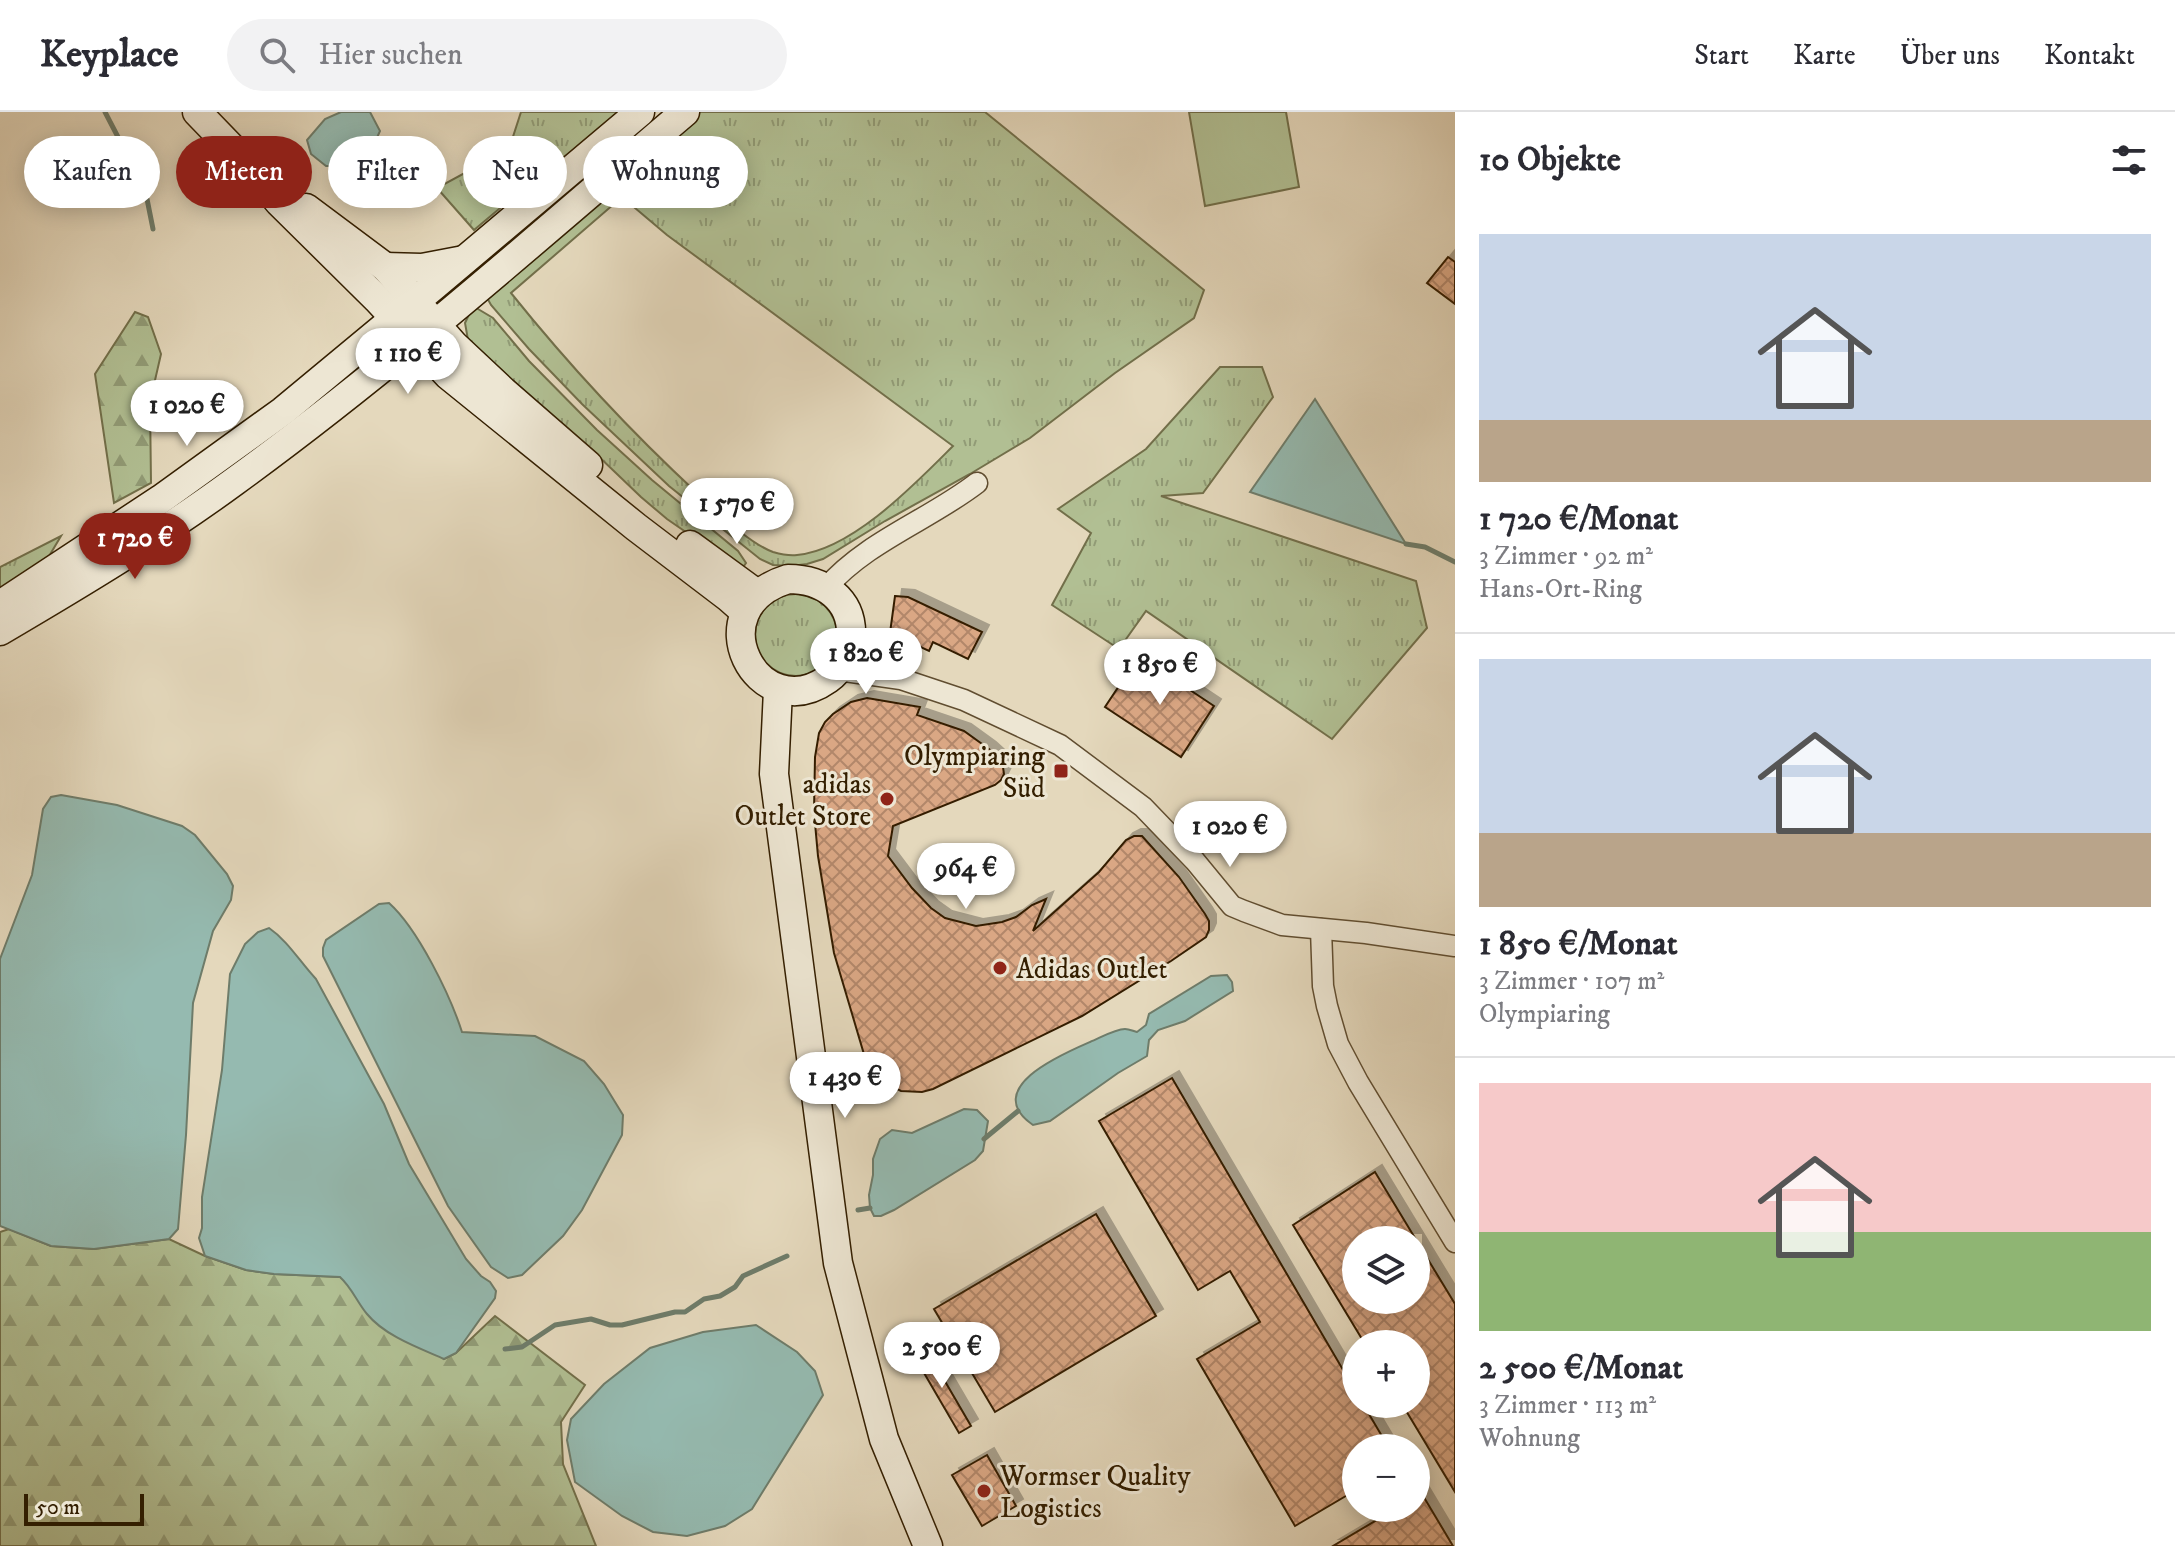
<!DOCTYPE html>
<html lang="de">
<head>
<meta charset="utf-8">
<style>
	:root { --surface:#fff; --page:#f2f2f3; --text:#2b2b33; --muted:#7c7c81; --line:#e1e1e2; --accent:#8f2418 }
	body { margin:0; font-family:"IM FELL DW Pica",serif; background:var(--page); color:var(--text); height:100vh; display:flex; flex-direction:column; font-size:30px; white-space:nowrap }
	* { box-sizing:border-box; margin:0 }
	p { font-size:26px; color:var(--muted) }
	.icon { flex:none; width:44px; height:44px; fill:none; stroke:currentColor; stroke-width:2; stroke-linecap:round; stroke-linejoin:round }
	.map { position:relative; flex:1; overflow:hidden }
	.drawer { display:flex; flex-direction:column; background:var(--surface); width:720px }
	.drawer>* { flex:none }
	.hud { position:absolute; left:24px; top:24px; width:760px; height:72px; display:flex; gap:16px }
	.fabs { position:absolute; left:1342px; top:1114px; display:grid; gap:16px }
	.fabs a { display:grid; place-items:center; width:88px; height:88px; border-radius:50%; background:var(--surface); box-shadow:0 4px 20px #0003; font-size:40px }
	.scale { position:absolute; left:24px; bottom:20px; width:120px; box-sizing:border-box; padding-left:8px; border:4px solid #341f01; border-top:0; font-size:22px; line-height:28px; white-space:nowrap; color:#341f01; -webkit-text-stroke:6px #ede6d3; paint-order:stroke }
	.price { position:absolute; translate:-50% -68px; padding:0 18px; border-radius:28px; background:#fff; color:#222; font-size:26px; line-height:52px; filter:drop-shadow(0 2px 4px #0008) }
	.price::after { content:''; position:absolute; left:50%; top:48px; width:24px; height:18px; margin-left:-12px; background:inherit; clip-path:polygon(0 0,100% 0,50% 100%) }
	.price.current { background:var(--accent); color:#fff }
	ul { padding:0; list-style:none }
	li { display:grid; align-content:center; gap:16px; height:424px; padding:0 24px }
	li+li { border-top:2px solid var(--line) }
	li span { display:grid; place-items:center; height:248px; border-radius:0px; color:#555 }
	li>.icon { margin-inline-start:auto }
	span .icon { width:144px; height:144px; fill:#fffc; stroke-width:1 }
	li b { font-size:34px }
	h2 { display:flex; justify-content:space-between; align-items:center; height:96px; padding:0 24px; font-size:34px }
	.chip { padding:0 28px; border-radius:36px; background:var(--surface); box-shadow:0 4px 20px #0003; font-size:28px; line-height:72px }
	.chip.current { background:var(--accent); color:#fff }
	header { display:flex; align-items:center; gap:48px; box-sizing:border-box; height:112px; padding:0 40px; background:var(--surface); border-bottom:2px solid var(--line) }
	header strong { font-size:38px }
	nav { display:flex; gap:44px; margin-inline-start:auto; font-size:28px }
	.search { width:560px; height:72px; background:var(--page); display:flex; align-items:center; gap:20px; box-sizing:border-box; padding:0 28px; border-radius:44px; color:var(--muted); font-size:30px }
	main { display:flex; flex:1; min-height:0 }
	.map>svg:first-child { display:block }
	.grass { fill:url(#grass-tufts); stroke:#726f4a; stroke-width:2; fill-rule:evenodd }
	.forest { fill:url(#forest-firs); stroke:#726f4a; stroke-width:2 }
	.green { fill:#b1bf93; stroke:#726f4a; stroke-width:2 }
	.water { fill:#95bab0; stroke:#6e7c6a; stroke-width:2 }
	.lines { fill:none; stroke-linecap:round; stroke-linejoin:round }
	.stream { stroke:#6e7c6a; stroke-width:5 }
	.building { fill:url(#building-cross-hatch); stroke:#341f01; stroke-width:2; fill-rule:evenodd; filter:url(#shadow) }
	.street-casing { stroke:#604d30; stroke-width:23 }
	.secondary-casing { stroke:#341f01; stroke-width:31 }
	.street { stroke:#ede6d3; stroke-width:20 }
	.secondary { stroke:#ede6d3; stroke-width:28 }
	.poi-dot { fill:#8f2418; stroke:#ede6d3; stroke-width:3 }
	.labels { text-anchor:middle; stroke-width:6; stroke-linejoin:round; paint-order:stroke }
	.poi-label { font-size:28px; fill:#341f01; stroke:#ede6d3; text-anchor:end }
</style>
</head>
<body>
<header>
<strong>Keyplace</strong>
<div class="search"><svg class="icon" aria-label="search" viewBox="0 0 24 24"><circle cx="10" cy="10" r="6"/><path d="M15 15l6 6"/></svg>Hier suchen</div>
<nav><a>Start</a><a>Karte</a><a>Über uns</a><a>Kontakt</a></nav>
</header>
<main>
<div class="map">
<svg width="1455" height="1434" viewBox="0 0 1455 1434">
	<defs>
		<pattern id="grass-tufts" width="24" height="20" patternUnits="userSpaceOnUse" patternTransform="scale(2)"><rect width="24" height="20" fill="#b1bf93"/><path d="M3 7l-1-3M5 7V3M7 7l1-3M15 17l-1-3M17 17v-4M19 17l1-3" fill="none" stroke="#919b76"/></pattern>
		<pattern id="forest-firs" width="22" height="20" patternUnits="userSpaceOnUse" patternTransform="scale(2)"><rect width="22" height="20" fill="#b1bf93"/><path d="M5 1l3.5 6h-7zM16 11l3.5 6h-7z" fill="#919b76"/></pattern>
		<pattern id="building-cross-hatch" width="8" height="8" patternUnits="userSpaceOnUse" patternTransform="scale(2)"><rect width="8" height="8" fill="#daa784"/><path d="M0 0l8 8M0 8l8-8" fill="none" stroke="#b2876a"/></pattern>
		<filter id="shadow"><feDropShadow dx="7" dy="-7" stdDeviation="0" flood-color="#0004"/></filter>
	</defs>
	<rect width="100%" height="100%" fill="#e4d8bc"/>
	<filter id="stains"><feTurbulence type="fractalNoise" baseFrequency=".0025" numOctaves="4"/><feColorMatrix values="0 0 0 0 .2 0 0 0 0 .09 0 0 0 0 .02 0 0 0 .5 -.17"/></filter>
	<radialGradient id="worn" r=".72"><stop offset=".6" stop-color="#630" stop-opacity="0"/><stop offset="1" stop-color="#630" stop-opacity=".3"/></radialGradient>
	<!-- grass -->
	<g class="grass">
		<path d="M521,0H626L536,66L474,118L437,76L509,37Z"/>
		<path d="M696,0H985L1204,178L1194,206L1115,261L1030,326L970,362L885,409L823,447L807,452L791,454L773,453L760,447L669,374L582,292L529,237L491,193L485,182ZM622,85L667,123L953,334C915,372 852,438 797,443C790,444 780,442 773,440C747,430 718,400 697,381C630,319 568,252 511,181Z"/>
		<path d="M473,194L493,206L529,249L597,318L652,368L738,439L746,451L741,458L667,407L641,385L594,340L536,290L468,228L465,211Z"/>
		<path d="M1220,255H1262L1273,285L1203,381L1161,384L1416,469L1427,516L1332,627L1146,499L1119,537L1052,493L1091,421L1058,397L1146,337Z"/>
		<path d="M61,424L42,456L0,481V455Z"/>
		<circle cx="796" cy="523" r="41"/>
	</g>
	<!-- forest -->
	<g class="forest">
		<path d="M135,200L148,205L161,242L150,290L151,371L114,391L95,262Z"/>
		<path d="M9,1117L51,1134L94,1137L169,1127L205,1144L246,1158L274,1162L340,1165L444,1247L456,1241L495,1204L585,1273L561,1310L563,1352L596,1434H0V1120Z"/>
	</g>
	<!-- green -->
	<path class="green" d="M1189,0H1286L1299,75L1205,94Z"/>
	<!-- water -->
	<g class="water">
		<path d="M341,0H370L380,19L371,39L347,54H326L311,42L307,28L325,7Z"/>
		<path d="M1315,287L1406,432L1250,380Z"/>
		<path d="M61,683L117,693L182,714L195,723L227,762L233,774L231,788L213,819L193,891L186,1023L178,1117L169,1127L94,1137L51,1134L0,1114V847L32,763L43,697L51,685Z"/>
		<path d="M389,791C418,817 450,883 462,920L535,924L584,949L604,972L623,1003L622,1023L582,1098L563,1124L522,1163L508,1166L491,1155L448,1094L323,844V836L326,828L379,792Z"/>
		<path d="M269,816C288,829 300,850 316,867L384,992L409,1052L466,1147L481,1164L490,1170L496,1179L495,1186L456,1241L444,1247C419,1236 385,1224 367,1202C357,1190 352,1176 340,1165L274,1162L246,1158L205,1144L199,1126L202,1116V1085L222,958L230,862L245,832L258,820Z"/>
		<path d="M1227,863L1232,870L1233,879L1185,909L1158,918L1149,928L1147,944L1118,961L1050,1009L1033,1013C981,977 1060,943 1090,930C1100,926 1115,917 1125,917C1129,917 1133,919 1137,920L1146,913L1149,902L1211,864Z"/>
		<path d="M964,997L977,998L988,1009L983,1039L975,1048L894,1098L881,1104H874L870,1096L869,1083L873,1063V1047L880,1027L892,1018L912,1021Z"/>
		<path d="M756,1213L797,1240L815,1259L823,1283L752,1397L725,1414L687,1424L653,1420L622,1404L575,1370L567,1328L571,1307L604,1272L650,1236L703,1220Z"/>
	</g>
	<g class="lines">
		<!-- stream -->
		<g class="stream">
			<path d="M105,0L145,77L153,117"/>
			<path d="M1406,432L1425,435L1455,450"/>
			<path d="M984,1027L1018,999"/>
			<path d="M858,1098L870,1096"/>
			<path d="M505,1237L522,1235L555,1213L591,1207L610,1213H622L675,1200H685L704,1187L720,1184L735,1175L743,1164L787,1144"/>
		</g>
	</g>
	<!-- building -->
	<g class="building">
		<path d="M1448,145L1455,150V192L1427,171Z"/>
		<path d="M895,484L908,485L982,520L968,547L933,530L929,539L890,521Z"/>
		<path d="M1139,544L1214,594L1181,645L1105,595Z"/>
		<path d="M867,586L920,595L917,603L964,619L989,637L1001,648L1003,655L1004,662L1001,668L995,673L893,714L888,744L912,776L931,796L945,806L976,814L1002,810L1016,805L1032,793L1046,787L1033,819L1099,760L1126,728L1134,724H1142L1179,765L1205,802L1209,809V818L1206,825L1171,849L1082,904L933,977L922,980L901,979L881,969L875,964L866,949L834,841L818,744L814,700L815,645L819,621L825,610L833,602L851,590Z"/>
		<path d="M1172,966L1356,1280V1292H1363L1389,1336H1356V1378L1295,1414L1197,1247L1260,1210L1230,1159L1198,1178L1099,1009Z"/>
		<path d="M1375,1060L1455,1192V1380L1402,1292H1416V1232H1365L1293,1113ZM1356,1128H1416V1188H1356Z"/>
		<path d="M1096,1102L1156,1204L995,1300L934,1197Z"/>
		<path d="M925,1235L971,1314L959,1321L913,1242Z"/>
		<path d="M987,1343L1016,1394L982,1414L952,1363Z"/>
		<path d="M1416,1372L1453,1434H1333L1397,1396H1416Z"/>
	</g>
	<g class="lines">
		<!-- street casing -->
		<g class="street-casing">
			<g id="street">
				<path d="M826,476C867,429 929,408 977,371"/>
				<path d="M850,530L897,564"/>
				<path d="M838,558L901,567L964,588L1060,633L1143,695L1195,749L1232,794L1244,799L1282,813L1366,821L1455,834"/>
				<path d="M1321,817L1323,874L1327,894L1338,932L1358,970L1455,1130"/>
			</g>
		</g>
		<!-- secondary casing -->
		<g class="secondary-casing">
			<g id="secondary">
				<path d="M197,0L251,56L279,90L377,187L448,263L636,415L728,485L745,500"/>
				<path d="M306,96L385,155L454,233L503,279L588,353"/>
				<path d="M385,155L422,156L464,148"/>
				<path d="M690,433L757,482"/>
				<path d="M788,467C823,467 853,487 851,525C850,541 841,558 828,567C758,617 694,496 788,467Z"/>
				<path d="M0,493L161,387L283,299L435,173L640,0"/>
				<path d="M0,519C80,472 160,424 235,369C392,255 537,126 685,0"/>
				<path d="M778,578L774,662L838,1151L884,1327L928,1434"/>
			</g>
		</g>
		<!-- street -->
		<use href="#street" class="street"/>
		<!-- secondary -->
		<use href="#secondary" class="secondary"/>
	</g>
	<!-- markers -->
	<g class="poi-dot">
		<rect x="1053" y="651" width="16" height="16" rx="4"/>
		<circle cx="887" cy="687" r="8"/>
		<circle cx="1000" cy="856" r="8"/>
		<circle cx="984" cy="1379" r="8"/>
	</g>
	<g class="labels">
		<!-- poi labels -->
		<g class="poi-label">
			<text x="1045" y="653">Olympiaring<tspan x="1045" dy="32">Süd</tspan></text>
			<text x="871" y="681">adidas<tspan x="871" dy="32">Outlet Store</tspan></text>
			<text x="1016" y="866" text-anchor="start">Adidas Outlet</text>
			<text x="1000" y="1373" text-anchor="start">Wormser Quality<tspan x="1000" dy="32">Logistics</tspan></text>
		</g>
	</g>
	<rect width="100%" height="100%" filter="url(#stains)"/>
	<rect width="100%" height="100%" fill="url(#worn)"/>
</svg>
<div class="fabs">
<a><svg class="icon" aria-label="layers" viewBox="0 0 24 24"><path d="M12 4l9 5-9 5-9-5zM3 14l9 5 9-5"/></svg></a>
<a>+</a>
<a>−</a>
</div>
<div class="scale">50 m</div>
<b class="price" style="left:408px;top:284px">1 110 €</b>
<b class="price" style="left:187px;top:336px">1 020 €</b>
<b class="price" style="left:737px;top:434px">1 570 €</b>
<b class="price current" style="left:135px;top:469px">1 720 €</b>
<b class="price" style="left:866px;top:584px">1 820 €</b>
<b class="price" style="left:1160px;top:595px">1 850 €</b>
<b class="price" style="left:1230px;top:757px">1 020 €</b>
<b class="price" style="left:966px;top:799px">964 €</b>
<b class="price" style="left:845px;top:1008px">1 430 €</b>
<b class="price" style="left:942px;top:1278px">2 500 €</b>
<div class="hud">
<a class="chip">Kaufen</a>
<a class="chip current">Mieten</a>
<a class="chip">Filter</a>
<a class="chip">Neu</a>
<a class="chip">Wohnung</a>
</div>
</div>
<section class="drawer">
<h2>10 Objekte<svg class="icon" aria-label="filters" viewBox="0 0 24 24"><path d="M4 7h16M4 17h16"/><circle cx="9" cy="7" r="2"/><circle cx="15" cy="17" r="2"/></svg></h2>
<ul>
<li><span style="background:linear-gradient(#c9d6e8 75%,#b9a48a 0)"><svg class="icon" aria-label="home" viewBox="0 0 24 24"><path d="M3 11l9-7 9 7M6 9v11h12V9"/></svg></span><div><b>1 720 €/Monat</b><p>3 Zimmer · 92 m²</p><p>Hans-Ort-Ring</p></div></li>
<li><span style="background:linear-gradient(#c9d6e8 70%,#b9a48a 0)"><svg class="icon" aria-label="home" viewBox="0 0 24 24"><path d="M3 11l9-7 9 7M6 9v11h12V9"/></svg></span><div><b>1 850 €/Monat</b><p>3 Zimmer · 107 m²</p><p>Olympiaring</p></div></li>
<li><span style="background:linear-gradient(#f6c9c9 60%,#8fb573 0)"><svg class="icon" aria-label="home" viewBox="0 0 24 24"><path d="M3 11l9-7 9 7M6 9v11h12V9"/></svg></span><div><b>2 500 €/Monat</b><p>3 Zimmer · 113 m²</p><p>Wohnung</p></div></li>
</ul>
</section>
</main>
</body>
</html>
